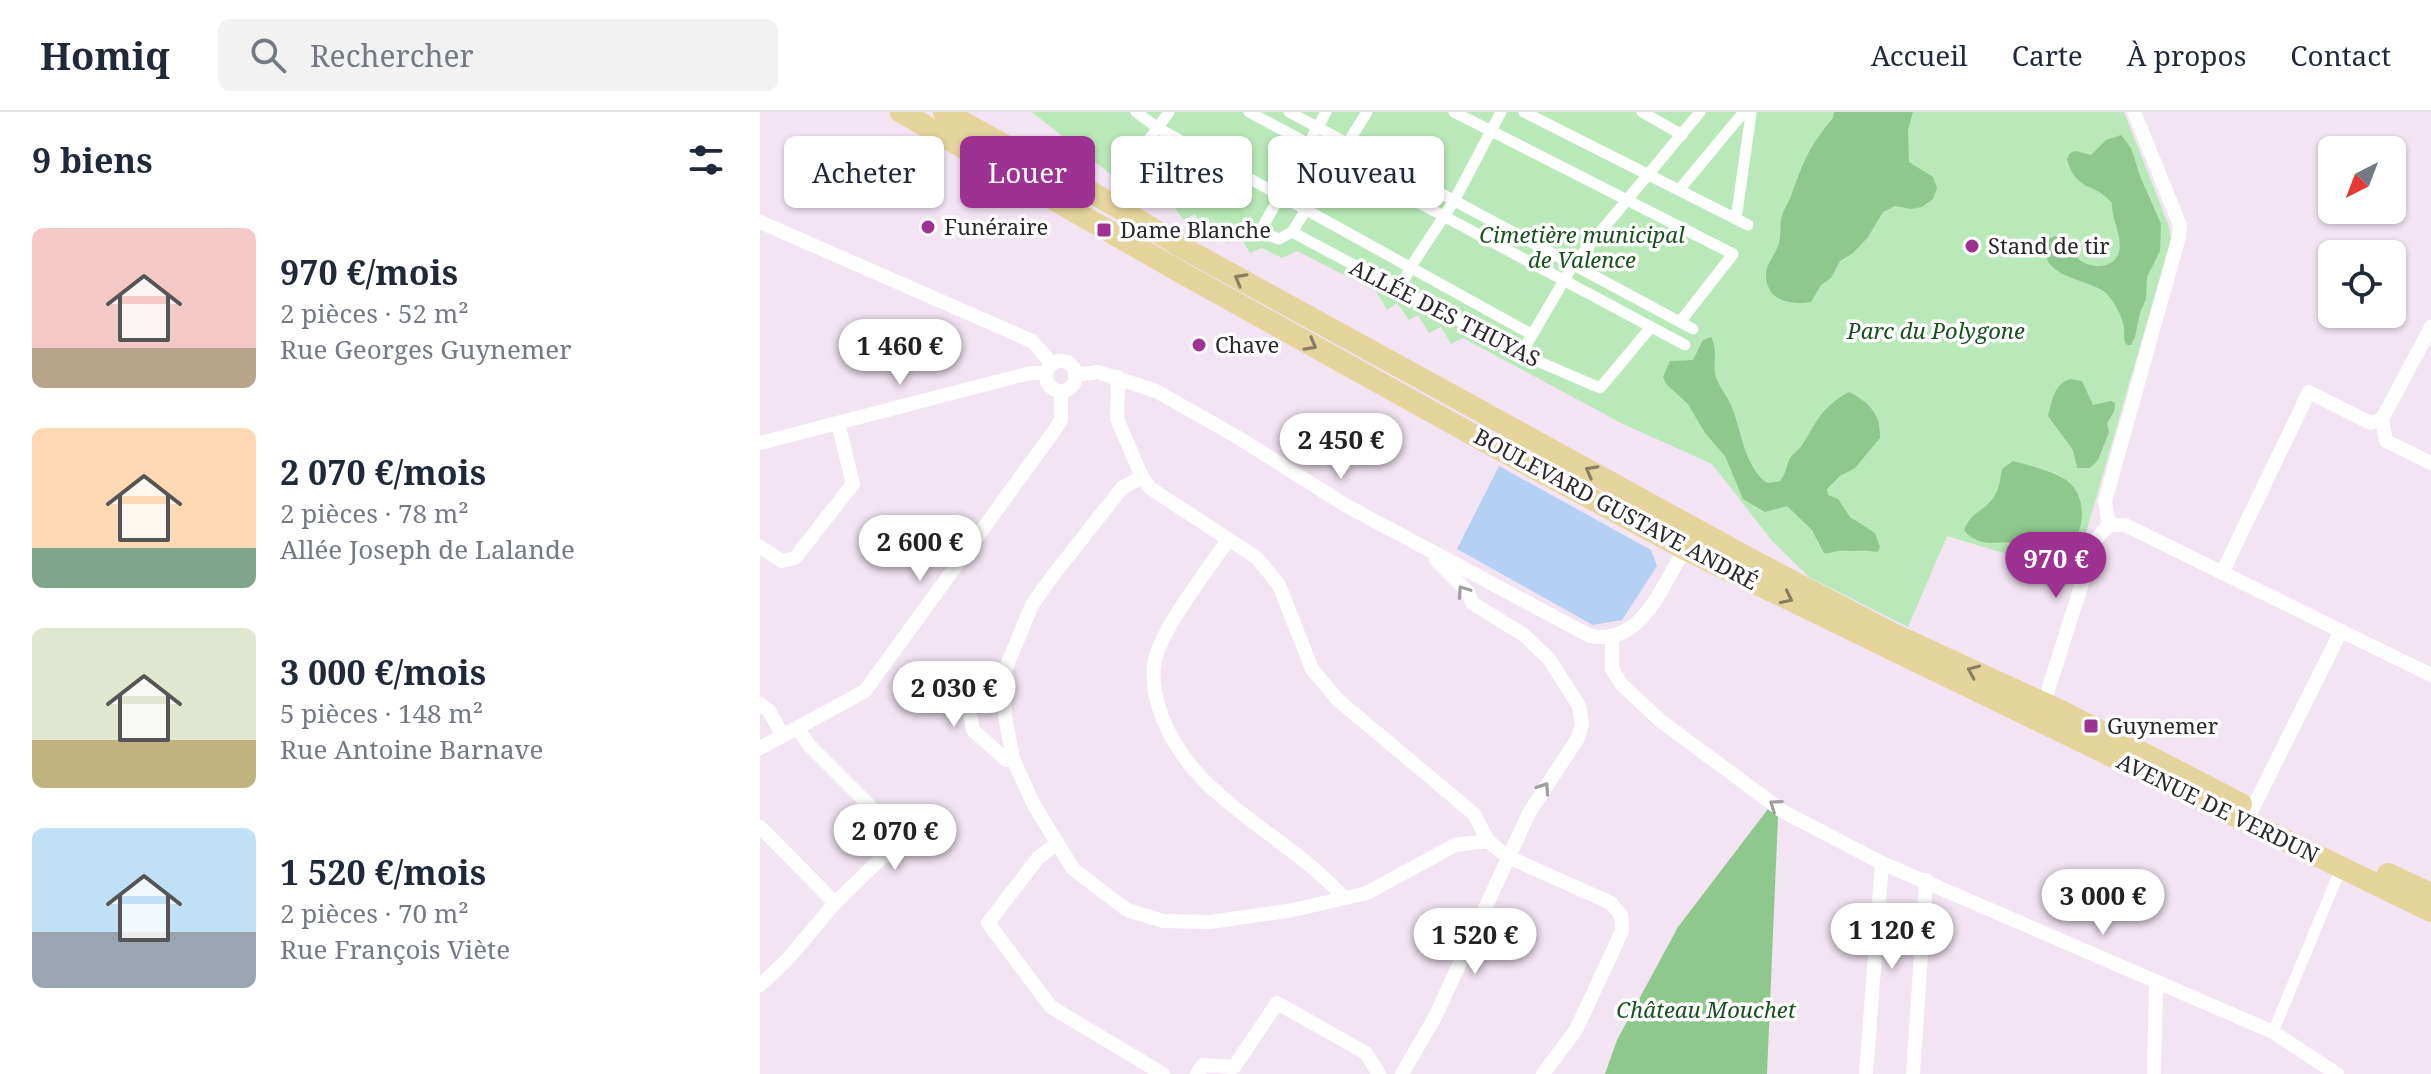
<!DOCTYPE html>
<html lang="fr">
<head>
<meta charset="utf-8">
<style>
	:root { --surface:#fff; --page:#f2f2f3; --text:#1f2937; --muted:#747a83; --line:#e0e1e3; --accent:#9e3293 }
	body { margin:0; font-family:"Noto Serif",serif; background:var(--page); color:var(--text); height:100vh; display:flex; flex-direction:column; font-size:30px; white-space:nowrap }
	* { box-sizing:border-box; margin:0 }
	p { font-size:26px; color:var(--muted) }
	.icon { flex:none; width:44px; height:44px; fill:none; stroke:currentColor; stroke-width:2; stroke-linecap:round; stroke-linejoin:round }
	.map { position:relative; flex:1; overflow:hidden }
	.drawer { display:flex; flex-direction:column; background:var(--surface); width:760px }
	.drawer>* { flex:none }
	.guide { position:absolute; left:24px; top:24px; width:760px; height:72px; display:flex; gap:16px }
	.needle { width:52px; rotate:222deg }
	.buttons { position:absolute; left:1558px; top:24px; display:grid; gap:16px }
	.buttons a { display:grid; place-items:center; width:88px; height:88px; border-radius:12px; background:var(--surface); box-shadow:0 2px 6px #0004; font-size:40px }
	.price { position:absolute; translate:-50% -68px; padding:0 18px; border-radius:28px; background:#fff; color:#222; font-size:26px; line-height:52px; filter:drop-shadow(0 2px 4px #0008) }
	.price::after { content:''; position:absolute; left:50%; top:48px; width:24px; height:18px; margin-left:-12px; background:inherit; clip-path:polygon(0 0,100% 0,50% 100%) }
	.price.on { background:var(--accent); color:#fff }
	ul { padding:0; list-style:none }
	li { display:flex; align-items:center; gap:24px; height:200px; padding:0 32px }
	li span { display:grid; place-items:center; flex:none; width:224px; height:160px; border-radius:12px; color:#555 }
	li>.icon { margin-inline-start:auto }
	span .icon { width:96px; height:96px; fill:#fffc; stroke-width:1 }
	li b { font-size:34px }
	h2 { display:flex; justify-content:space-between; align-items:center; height:96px; padding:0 32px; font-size:34px }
	.chip { padding:0 28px; border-radius:12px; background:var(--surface); box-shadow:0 2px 6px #0004; font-size:28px; line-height:72px }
	.chip.on { background:var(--accent); color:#fff }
	header { display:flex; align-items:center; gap:48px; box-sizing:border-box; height:112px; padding:0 40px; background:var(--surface); border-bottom:2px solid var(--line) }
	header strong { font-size:38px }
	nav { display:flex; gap:44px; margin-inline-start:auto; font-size:28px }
	.search { width:560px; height:72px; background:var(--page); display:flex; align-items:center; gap:20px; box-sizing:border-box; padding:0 28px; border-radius:12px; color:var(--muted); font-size:30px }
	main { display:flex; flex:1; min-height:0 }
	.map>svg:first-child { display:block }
	.green { fill:#b9e9b8 }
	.forest { fill:#8ec88d }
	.water { fill:#b4d0f5 }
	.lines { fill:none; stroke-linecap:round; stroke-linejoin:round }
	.pedestrian { stroke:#fff; stroke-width:11 }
	.minor { stroke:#fff; stroke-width:14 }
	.primary { stroke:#e6d49d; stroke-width:22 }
	.oneway { stroke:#897e64 }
	.oneway2 { stroke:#a09ea0 }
	.poi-dot { fill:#9e3293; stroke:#fff; stroke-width:3 }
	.labels { text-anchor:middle; stroke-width:7; stroke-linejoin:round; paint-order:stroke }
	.poi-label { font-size:22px; fill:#2c272c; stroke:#fff; text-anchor:start }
	.park-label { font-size:22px; font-style:italic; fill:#17521b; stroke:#fff }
	.street-label { font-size:22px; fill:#2c272c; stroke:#fff }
</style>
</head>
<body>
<header>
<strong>Homiq</strong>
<div class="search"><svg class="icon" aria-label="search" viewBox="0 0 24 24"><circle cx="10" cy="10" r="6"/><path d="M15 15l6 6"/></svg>Rechercher</div>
<nav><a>Accueil</a><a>Carte</a><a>À propos</a><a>Contact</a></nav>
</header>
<main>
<section class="drawer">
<h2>9 biens<svg class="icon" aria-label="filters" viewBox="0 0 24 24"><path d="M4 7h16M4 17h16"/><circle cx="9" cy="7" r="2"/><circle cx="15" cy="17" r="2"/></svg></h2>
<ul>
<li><span style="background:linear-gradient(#f6c9c9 75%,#b9a48a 0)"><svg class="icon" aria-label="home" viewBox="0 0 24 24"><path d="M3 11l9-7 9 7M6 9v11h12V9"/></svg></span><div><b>970 €/mois</b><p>2 pièces · 52 m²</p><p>Rue Georges Guynemer</p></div></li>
<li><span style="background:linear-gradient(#ffd9b3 75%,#7fa58c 0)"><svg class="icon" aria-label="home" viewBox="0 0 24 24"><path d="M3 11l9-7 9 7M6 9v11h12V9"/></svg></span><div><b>2 070 €/mois</b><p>2 pièces · 78 m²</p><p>Allée Joseph de Lalande</p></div></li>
<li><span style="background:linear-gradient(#dfe7d0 70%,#c2b280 0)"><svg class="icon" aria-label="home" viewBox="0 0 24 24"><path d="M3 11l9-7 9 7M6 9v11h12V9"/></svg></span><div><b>3 000 €/mois</b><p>5 pièces · 148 m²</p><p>Rue Antoine Barnave</p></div></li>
<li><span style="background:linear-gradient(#bfe0f5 65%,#9aa5b1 0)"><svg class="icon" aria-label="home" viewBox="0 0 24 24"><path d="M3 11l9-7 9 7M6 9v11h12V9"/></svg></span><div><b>1 520 €/mois</b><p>2 pièces · 70 m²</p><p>Rue François Viète</p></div></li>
</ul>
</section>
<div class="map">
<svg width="1671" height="962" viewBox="0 0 1671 962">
	<rect width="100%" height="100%" fill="#f2e4f2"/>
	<!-- green -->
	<path class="green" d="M272,0H1364L1408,112L1411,127L1314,462L1187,424L1148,515L1049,465L1013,430L952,352L863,312L703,226L691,232L681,215L669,221L658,203L649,208L637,191L627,198L616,179L537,139L522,146L502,136L490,141L480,124L467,131L458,113L444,120L435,102L423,108L412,91L400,97L390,79L378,84Z"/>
	<!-- forest -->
	<g class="forest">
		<path d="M1074,0H1153L1148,18L1149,50L1173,65L1177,76L1173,87L1162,95L1151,97L1135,94L1123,100L1108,125L1093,141L1080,149L1071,166L1061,173L1051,190C1031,193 1006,190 1006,162C1006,153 1015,143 1018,134C1022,124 1019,113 1022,104C1024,96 1030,89 1032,81C1045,46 1049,35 1073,6Z"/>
		<path d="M1361,23L1371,36L1380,64L1401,112L1400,139L1387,165L1386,187L1380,201L1375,225L1371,233H1367C1362,226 1365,223 1364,215C1362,204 1354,189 1346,181C1329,166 1273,166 1288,127L1295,124C1311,128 1310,141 1321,149C1333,157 1354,157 1359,140C1363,124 1351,107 1352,91C1335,70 1316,81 1307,47L1310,41L1315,39L1331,43L1346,28Z"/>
		<path d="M951,225C958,240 953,246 955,261C957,272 964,279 969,289C981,313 982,348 1003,368C1008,373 1014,370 1020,369C1027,360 1026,354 1030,346C1034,341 1040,337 1043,332C1058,307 1062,295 1089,280C1109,290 1121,302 1120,326L1095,356L1080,364L1067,377L1068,383L1078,387L1090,405L1115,421L1120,435L1118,440C1106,438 1096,439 1084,439C1076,438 1072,442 1064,441L1052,418L1027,394L1005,400L983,387L965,344L945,321L928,292L906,272L903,265L910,249L933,248L943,228Z"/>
		<path d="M1311,267L1322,269L1333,293L1351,289L1355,291L1354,300L1347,311L1349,320L1338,348L1330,356H1317L1313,338L1288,304C1293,288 1293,272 1311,267Z"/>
		<path d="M1253,349C1268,353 1293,359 1306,368C1332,387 1323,428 1302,446L1295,447C1285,442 1278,433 1267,431C1246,427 1219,439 1204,418C1213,397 1225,400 1235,383C1240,376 1240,365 1242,357Z"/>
		<path d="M1008,697L1018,705L1007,962H845L857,928L918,815Z"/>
	</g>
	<!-- water -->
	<path class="water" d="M739,354L891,438L897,454L862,508L833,513L697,437Z"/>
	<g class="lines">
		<!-- pedestrian -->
		<g class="pedestrian">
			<path d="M376,0L398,16L771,222"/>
			<path d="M489,0L925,233"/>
			<path d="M529,0L933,217"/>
			<path d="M566,0L500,120L519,127L532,120L607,0"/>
			<path d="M694,0L973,142L920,210"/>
			<path d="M764,0L988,113"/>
			<path d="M882,0L922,23"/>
			<path d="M363,55L381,39L409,0"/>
			<path d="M919,78L983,1L991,2L976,107"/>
			<path d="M532,120L761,242L840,276L891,215"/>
			<path d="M639,179L650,156L694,89L741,0"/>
			<path d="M761,242L813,153L940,0"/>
			<path d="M1513,920L1581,756"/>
		</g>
		<!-- minor -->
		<g class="minor">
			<path d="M0,110L272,229L292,252"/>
			<circle cx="301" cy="264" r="15"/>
			<path d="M315,263L338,260L396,279L479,326L585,393L830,524C887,534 902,467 930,431"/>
			<path d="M358,265L357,307L382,365L390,376L497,446L519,473L552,557L578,588L714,702L728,729"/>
			<path d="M1622,307L1626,329L1671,351"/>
			<path d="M0,331L270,261H286"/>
			<path d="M382,365L362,376L291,466L272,493L243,563L245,604L253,647L274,693L313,757L367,798L403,809L450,810L533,798L607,781L695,733L728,729L748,745L851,791L861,803L862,819L816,918L783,962"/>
			<path d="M1349,413L1345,389L1419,125L1420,113L1374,0"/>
			<path d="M1349,413H1365L1671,563"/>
			<path d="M468,428C448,457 402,516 395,548C391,566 395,585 401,602C433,690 526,720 584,786"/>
			<path d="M0,435L22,449L35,446L93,372L78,311"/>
			<path d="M1462,461L1549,280L1611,311L1622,307L1671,215"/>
			<path d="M852,526V557L862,573L902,610L1024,700L1122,751L1513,920L1577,962"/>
			<path d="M243,563L209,597L213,618L246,648L253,647"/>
			<path d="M0,592L9,599L23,624"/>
			<path d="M1277,594L1284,591L1336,427L1349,413"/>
			<path d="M0,636L105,579L294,319L301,308V279"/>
			<path d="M1486,710L1581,519"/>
			<path d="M0,715L75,791L134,734L137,727L135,719L49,633L38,617"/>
			<path d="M296,732L278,746L228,811L291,895L403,962"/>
			<path d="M0,873L26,849L75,791"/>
			<path d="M437,962L443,953L474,955L517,891L606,941L619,962"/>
			<path d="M642,962L675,905L769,701L818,626L822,612L819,594L789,547L764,523L712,491L708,480L676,448"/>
			<path d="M1106,962L1122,751"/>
			<path d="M1153,962L1166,768"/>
			<path d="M1394,962L1396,869"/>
		</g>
		<!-- primary -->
		<g class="primary">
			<path d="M141,0L422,161L726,330L925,437L1671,799"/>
			<path d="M184,0L356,94L420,134L997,451L1135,523L1307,602L1481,692"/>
			<path d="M1628,762L1671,782"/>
		</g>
	</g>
	<!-- one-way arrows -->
	<defs><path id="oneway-chevron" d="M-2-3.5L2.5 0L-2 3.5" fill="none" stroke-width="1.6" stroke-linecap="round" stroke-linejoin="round" transform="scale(2)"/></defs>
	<g class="oneway">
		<use href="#oneway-chevron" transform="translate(480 167) rotate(-151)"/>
		<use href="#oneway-chevron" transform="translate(551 233) rotate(29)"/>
		<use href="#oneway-chevron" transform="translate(831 359) rotate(-151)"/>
		<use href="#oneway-chevron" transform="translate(1027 486) rotate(26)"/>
		<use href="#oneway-chevron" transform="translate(1213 559) rotate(-156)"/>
	</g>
	<g class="oneway2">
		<use href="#oneway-chevron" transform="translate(703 479) rotate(-125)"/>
		<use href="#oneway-chevron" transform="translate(784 676) rotate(-56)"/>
		<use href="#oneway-chevron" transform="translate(1015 693) rotate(-145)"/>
	</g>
	<!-- markers -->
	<g class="poi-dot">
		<circle cx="168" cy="115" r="8"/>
		<rect x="336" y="110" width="16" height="16" rx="4"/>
		<circle cx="1212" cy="134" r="8"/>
		<circle cx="439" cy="233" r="8"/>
		<rect x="1323" y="606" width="16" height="16" rx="4"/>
	</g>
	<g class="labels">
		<!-- poi labels -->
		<g class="poi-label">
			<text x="184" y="123">Funéraire</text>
			<text x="360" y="126">Dame Blanche</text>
			<text x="1228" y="142">Stand de tir</text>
			<text x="455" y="241">Chave</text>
			<text x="1347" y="622">Guynemer</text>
		</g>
		<!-- park labels -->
		<g class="park-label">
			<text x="822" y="131">Cimetière municipal<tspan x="822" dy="25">de Valence</tspan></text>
			<text x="1176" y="227">Parc du Polygone</text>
			<text x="946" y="906">Château Mouchet</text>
		</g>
		<!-- street labels -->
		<g class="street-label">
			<text transform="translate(685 201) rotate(27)" y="8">ALLÉE DES THUYAS</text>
			<text transform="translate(856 397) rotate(28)" y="8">BOULEVARD GUSTAVE ANDRÉ</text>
			<text transform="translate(1458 696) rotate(26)" y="8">AVENUE DE VERDUN</text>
		</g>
	</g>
</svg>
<div class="buttons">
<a><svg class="needle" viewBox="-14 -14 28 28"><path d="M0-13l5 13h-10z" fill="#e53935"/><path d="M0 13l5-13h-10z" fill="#747a83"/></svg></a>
<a><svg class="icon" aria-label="locate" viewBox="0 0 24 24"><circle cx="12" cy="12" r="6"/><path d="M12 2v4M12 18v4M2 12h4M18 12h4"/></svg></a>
</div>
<b class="price" style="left:140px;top:275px">1 460 €</b>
<b class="price" style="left:581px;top:369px">2 450 €</b>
<b class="price" style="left:160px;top:471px">2 600 €</b>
<b class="price on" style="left:1296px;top:488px">970 €</b>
<b class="price" style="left:194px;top:617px">2 030 €</b>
<b class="price" style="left:135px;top:760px">2 070 €</b>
<b class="price" style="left:1343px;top:825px">3 000 €</b>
<b class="price" style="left:1132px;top:859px">1 120 €</b>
<b class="price" style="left:715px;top:864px">1 520 €</b>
<div class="guide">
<a class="chip">Acheter</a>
<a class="chip on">Louer</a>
<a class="chip">Filtres</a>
<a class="chip">Nouveau</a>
</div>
</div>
</main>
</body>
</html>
